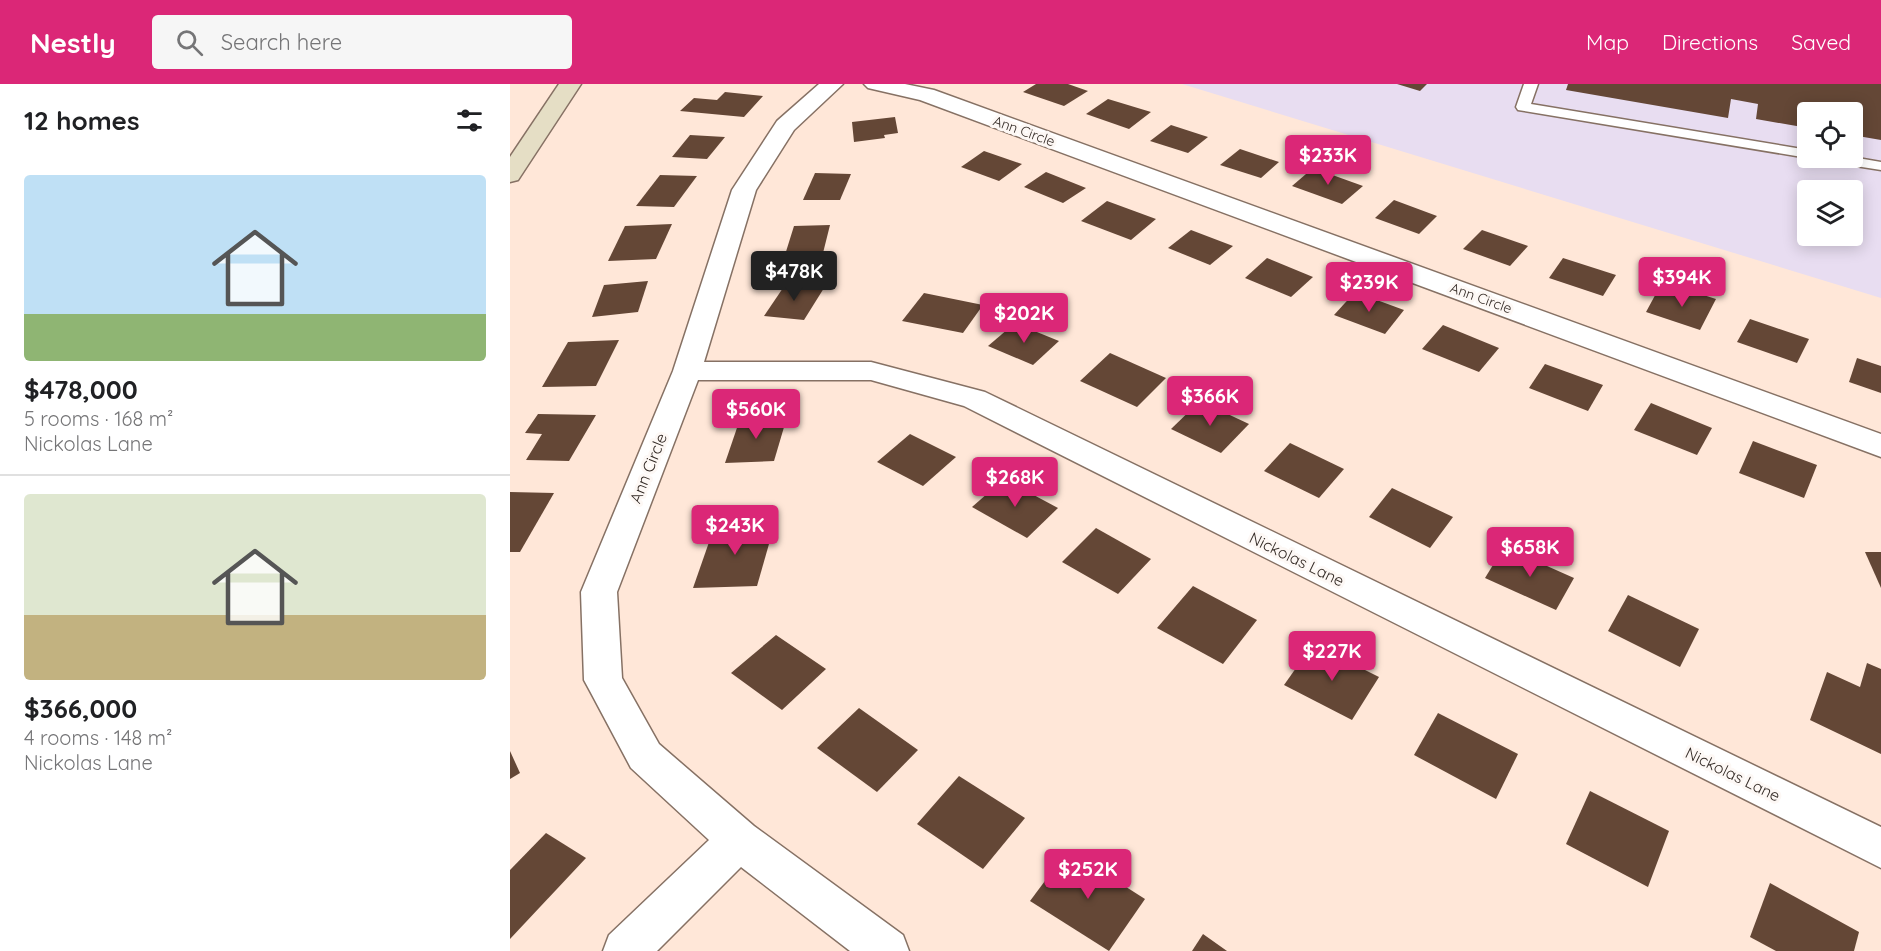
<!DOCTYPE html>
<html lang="en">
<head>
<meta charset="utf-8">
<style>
	:root { --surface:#fff; --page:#f6f6f6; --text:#202124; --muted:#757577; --line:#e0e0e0; --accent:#db2777 }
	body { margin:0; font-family:Quicksand,sans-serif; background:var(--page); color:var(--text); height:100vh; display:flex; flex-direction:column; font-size:22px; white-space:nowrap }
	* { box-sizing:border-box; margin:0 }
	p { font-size:20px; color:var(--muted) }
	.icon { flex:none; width:33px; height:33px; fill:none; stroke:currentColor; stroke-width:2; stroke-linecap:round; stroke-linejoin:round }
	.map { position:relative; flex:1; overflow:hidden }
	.details { display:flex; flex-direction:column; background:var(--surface); width:510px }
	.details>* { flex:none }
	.tools { position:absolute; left:1287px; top:18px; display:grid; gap:12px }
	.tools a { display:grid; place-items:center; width:66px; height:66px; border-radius:6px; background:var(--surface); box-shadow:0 3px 15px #0003; font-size:30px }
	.price { position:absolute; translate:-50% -51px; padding:0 14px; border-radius:6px; background:var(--accent); color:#fff; font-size:20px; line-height:39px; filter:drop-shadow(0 2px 3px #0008) }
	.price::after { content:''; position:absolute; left:50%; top:36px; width:18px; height:14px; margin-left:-9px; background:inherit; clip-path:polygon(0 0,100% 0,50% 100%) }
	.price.active { background:#222; color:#fff }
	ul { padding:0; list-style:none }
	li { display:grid; align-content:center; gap:12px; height:318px; padding:0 24px }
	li+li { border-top:2px solid var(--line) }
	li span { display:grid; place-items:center; height:186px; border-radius:6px; color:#555 }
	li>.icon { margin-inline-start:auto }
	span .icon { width:108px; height:108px; fill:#fffc; stroke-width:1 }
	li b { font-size:26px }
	h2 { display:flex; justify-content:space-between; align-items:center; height:72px; padding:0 24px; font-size:26px }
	header { display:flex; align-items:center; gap:36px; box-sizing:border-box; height:84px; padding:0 30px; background:var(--accent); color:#fff }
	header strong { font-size:28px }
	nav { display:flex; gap:33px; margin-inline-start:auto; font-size:21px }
	.search { width:420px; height:54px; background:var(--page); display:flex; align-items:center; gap:15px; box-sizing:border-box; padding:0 21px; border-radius:6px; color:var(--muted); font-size:22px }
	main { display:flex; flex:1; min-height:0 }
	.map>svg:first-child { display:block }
	.industrial { fill:#e8ddf1; fill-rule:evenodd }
	.building { fill:#644736 }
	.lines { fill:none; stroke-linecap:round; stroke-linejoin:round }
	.lane-casing { stroke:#867164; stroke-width:3 }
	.street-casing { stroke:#867164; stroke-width:3 }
	.secondary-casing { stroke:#867164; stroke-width:3 }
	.lane { fill:#fff; fill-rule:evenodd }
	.street { fill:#fff; fill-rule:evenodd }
	.secondary { fill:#e5dec5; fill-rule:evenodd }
	.labels { text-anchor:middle; stroke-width:6; stroke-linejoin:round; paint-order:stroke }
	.far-street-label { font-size:14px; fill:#322924; stroke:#fdf8f5 }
	.street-label { font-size:16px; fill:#322924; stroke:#fdf8f5 }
</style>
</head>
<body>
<header>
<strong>Nestly</strong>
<div class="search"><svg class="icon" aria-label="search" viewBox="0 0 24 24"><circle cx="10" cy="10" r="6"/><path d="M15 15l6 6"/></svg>Search here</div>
<nav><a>Map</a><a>Directions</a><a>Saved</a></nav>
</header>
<main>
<section class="details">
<h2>12 homes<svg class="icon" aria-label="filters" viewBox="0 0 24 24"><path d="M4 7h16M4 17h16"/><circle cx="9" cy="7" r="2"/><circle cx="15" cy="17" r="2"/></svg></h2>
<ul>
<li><span style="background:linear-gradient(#bfe0f5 75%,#8fb573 0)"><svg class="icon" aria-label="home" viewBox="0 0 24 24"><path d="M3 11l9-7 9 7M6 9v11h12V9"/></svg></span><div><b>$478,000</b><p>5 rooms · 168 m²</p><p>Nickolas Lane</p></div></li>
<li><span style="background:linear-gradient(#dfe7d0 65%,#c2b280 0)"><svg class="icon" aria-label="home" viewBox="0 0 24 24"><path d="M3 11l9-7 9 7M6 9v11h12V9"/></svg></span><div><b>$366,000</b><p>4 rooms · 148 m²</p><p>Nickolas Lane</p></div></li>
</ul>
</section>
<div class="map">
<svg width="1371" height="867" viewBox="0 0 1371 867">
	<rect width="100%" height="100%" fill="#ffe7d8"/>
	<!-- industrial -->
	<path class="industrial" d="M672,0H1371V214ZM1298,28H1342V74H1298ZM1298,106H1342V152H1298Z"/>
	<!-- building -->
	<g class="building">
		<path d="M526,0H558L578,7L554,22L513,8Z"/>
		<path d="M887,0H917L910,7Z"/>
		<path d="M1058,0H1371V56L1342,51V28H1298V44L1246,35L1248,20L1221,15L1218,34L1056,6Z"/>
		<path d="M215,8L253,12L234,33L170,27L184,14L207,16Z"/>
		<path d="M598,15L641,28L619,45L576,30Z"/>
		<path d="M385,33L388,49L374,51L375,54L344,58L342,38Z"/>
		<path d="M661,41L698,53L678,69L640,57Z"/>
		<path d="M180,51L215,53L197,75L162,73Z"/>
		<path d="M730,65L769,78L751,94L710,81Z"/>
		<path d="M474,67L512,80L489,97L451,83Z"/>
		<path d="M803,84L853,102L832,120L782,102Z"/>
		<path d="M536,88L576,104L553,119L514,103Z"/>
		<path d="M305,89L341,90L330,116H293Z"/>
		<path d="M150,91L187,92L164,123L126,122Z"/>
		<path d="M884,116L927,132L909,150L865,134Z"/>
		<path d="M597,117L646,135L621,156L571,137Z"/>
		<path d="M162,140L146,175L98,177L115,142Z"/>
		<path d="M320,141L312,173L274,174L284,142Z"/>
		<path d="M681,146L723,162L700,181L658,164Z"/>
		<path d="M972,146L1018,162L1000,182L953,165Z"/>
		<path d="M757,174L803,193L781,213L735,194Z"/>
		<path d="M1053,174L1106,191L1093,212L1039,194Z"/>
		<path d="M138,197L128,228L82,233L94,201Z"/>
		<path d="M275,201L314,204L294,236L254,232Z"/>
		<path d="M1149,204L1178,213L1181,207L1206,215L1190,246L1136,228Z"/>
		<path d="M845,208L894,226L875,250L824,231Z"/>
		<path d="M414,209L473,221L453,249L392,237Z"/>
		<path d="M1240,235L1299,255L1287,279L1227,258Z"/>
		<path d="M505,239L549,257L523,281L478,262Z"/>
		<path d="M933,241L989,264L969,288L912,265Z"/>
		<path d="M109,256L86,302L32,303L58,258Z"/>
		<path d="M600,269L656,294L627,323L570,297Z"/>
		<path d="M1347,274L1371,282V309L1339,298Z"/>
		<path d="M1035,280L1093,301L1078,327L1019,304Z"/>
		<path d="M690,317L739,340L711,369L661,345Z"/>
		<path d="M1141,319L1202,344L1187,371L1124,346Z"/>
		<path d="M28,330L86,331L59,377L16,376L32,350L15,349Z"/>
		<path d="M277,333L264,377L215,379L230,335Z"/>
		<path d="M400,350L446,373L413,402L367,378Z"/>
		<path d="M1243,357L1307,381L1294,414L1229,389Z"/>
		<path d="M780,359L834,385L809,414L754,387Z"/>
		<path d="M494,395L548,424L517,454L462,423Z"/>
		<path d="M882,404L943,433L920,464L859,433Z"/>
		<path d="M0,408L44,409L10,468H0Z"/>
		<path d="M265,439L247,502L183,504L205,441Z"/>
		<path d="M586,444L641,475L608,510L552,478Z"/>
		<path d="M994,463L1064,494L1046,526L975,494Z"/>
		<path d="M1355,468H1371V504Z"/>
		<path d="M683,502L747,536L713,580L647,544Z"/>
		<path d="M1118,511L1189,545L1170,583L1098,547Z"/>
		<path d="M266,551L316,585L272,626L221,589Z"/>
		<path d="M803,560L869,593L842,636L774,601Z"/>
		<path d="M1357,579L1371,585V670L1300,636L1317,588L1350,603Z"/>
		<path d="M349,624L408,666L367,708L307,664Z"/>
		<path d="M928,629L1008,670L986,715L904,671Z"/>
		<path d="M0,667L10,689L0,695Z"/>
		<path d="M449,692L515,734L473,785L407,740Z"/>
		<path d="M1080,707L1159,747L1138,803L1056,760Z"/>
		<path d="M36,749L76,774L0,855V786Z"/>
		<path d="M558,766L635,815L599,867L520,817Z"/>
		<path d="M1260,799L1349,848L1344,867H1266L1240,853Z"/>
		<path d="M693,850L717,867H682Z"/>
	</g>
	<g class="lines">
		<!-- lane casing -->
		<g class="lane-casing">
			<g id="lane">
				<path d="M1014,0H1028L1021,20L1298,66V74H1302H1298L1008,26L1006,23Z"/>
				<path d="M1342,73L1371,78V86L1320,78L1313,74Z"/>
			</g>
		</g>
		<!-- street casing -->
		<g class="street-casing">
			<g id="street">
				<path d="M309,0H333L284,46L246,106L194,278H361L475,308L1371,743V784L454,322L361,296H188L107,508L112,594L149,660L244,742L393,851L399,867H340L231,783L147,867H93L99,851L199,756L121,684L80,607L74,596L71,508L163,287L222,106L267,37Z"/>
				<path d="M354,0H395L424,6L1371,350V373L410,16L358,4Z"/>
			</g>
		</g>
		<!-- secondary casing -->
		<g class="secondary-casing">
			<path id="secondary" d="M49,0H71L8,96L0,98V73Z"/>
		</g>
		<!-- lane -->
		<use href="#lane" class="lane"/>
		<!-- street -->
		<use href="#street" class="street"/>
		<!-- secondary -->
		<use href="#secondary" class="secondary"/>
	</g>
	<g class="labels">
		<!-- far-street labels -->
		<g class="far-street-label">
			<text transform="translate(514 47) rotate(20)" y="5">Ann Circle</text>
			<text transform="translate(971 214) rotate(20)" y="5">Ann Circle</text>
		</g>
		<!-- street labels -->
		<g class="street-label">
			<text transform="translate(138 384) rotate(-68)" y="6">Ann Circle</text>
			<text transform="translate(787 475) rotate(26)" y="6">Nickolas Lane</text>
			<text transform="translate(1223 690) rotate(26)" y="6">Nickolas Lane</text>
		</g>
	</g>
</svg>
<div class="tools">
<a><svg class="icon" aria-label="locate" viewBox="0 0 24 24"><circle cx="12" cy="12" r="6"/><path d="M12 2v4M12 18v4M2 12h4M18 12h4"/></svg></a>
<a><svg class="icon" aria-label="layers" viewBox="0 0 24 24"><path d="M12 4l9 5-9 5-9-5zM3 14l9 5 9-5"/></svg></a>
</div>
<b class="price" style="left:818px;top:102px">$233K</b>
<b class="price active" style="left:284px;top:218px">$478K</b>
<b class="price" style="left:1172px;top:224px">$394K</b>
<b class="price" style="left:859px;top:229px">$239K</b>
<b class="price" style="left:514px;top:260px">$202K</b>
<b class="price" style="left:700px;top:343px">$366K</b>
<b class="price" style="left:246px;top:356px">$560K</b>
<b class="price" style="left:505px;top:424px">$268K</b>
<b class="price" style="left:225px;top:472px">$243K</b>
<b class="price" style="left:1020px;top:494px">$658K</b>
<b class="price" style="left:822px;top:598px">$227K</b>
<b class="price" style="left:578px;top:816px">$252K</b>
</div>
</main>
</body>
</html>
